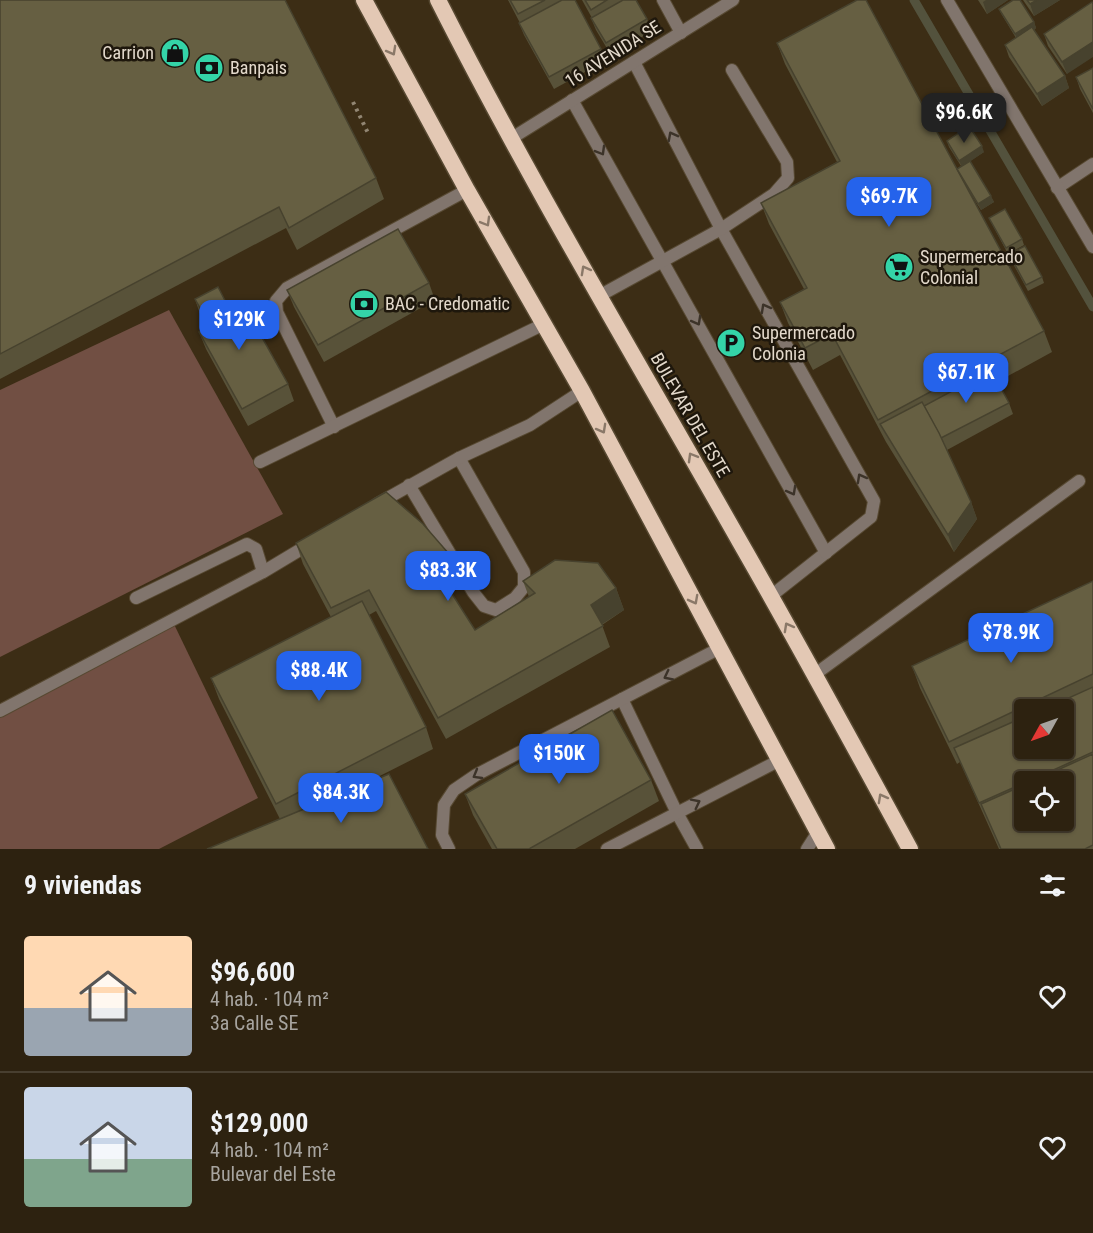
<!DOCTYPE html>
<html lang="es">
<head>
<meta charset="utf-8">
<style>
	:root { --surface:#2d2210; --page:#392f1e; --text:#f1f3f6; --muted:#a7a49f; --line:#483f30; --accent:#2563eb }
	body { margin:0; font-family:"Roboto Condensed",sans-serif; background:var(--page); color:var(--text); height:100vh; display:flex; flex-direction:column; font-size:22px; white-space:nowrap }
	* { box-sizing:border-box; margin:0 }
	p { font-size:20px; color:var(--muted) }
	.icon { flex:none; width:33px; height:33px; fill:none; stroke:currentColor; stroke-width:2; stroke-linecap:round; stroke-linejoin:round }
	.map { position:relative; height:849px; overflow:hidden }
	.sheet { display:flex; flex-direction:column; background:var(--surface); flex:1 }
	.sheet>* { flex:none }
	.needle { width:39px; rotate:230deg }
	.fabs { position:absolute; left:1014px; top:699px; display:grid; gap:12px }
	.fabs a { display:grid; place-items:center; width:60px; height:60px; border-radius:6px; background:var(--surface); box-shadow:0 2px 4px #0004,0 0 0 2px var(--line); font-size:30px }
	.price { position:absolute; translate:-50% -51px; padding:0 14px; border-radius:12px; background:var(--accent); color:#fff; font-size:20px; line-height:39px; filter:drop-shadow(0 2px 3px #0008) }
	.price::after { content:''; position:absolute; left:50%; top:36px; width:18px; height:14px; margin-left:-9px; background:inherit; clip-path:polygon(0 0,100% 0,50% 100%) }
	.price.current { background:#222; color:#fff }
	ul { padding:0; list-style:none }
	li { display:flex; align-items:center; gap:18px; height:150px; padding:0 24px }
	li+li { border-top:2px solid var(--line) }
	li span { display:grid; place-items:center; flex:none; width:168px; height:120px; border-radius:6px; color:#555 }
	li>.icon { margin-inline-start:auto }
	span .icon { width:72px; height:72px; fill:#fffc; stroke-width:1 }
	li b { font-size:26px }
	h2 { display:flex; justify-content:space-between; align-items:center; height:72px; padding:0 24px; font-size:26px }
	.map>svg:first-child { display:block }
	.green { fill:#714f43 }
	.lines { fill:none; stroke-linecap:round; stroke-linejoin:round }
	.stream { stroke:#53523d; stroke-width:9 }
	.service-casing { stroke:#574932; stroke-width:14 }
	.minor-casing { stroke:#574932; stroke-width:14 }
	.trunk-casing { stroke:#574932; stroke-width:19 }
	.path { stroke:#928673; stroke-width:4; stroke-dasharray:3 4.5; stroke-linecap:butt }
	.service { stroke:#81756d; stroke-width:12 }
	.minor { stroke:#81756d; stroke-width:12 }
	.trunk { stroke:#e3c8b4; stroke-width:16 }
	.wall { fill:#585239; fill-rule:evenodd }
	.shaded-wall { fill:#47422e }
	.building { fill:#665f42; stroke:#47422e; stroke-width:1.5 }
	.oneway { stroke:#8a7868 }
	.oneway2 { stroke:#3c3329 }
	.labels { text-anchor:middle; stroke-width:5; stroke-linejoin:round; paint-order:stroke }
	.poi-label { font-size:18px; fill:#e4dacc; stroke:#1e170c; text-anchor:start }
	.street-label { font-size:18px; fill:#e4dacc; stroke:#1e170c }
</style>
</head>
<body>
<div class="map">
<svg width="1093" height="849" viewBox="0 0 1093 849">
	<rect width="100%" height="100%" fill="#3c2d15"/>
	<!-- green -->
	<g class="green">
		<path d="M169,310L283,514L0,657V390Z"/>
		<path d="M171,618L258,798L159,849H0V711Z"/>
	</g>
	<g class="lines">
		<!-- stream -->
		<path class="stream" d="M914,0L1093,307"/>
		<!-- service casing -->
		<g class="service-casing">
			<g id="service">
				<path d="M663,0L681,33"/>
				<path d="M634,62L721,229L874,501L871,517L771,596"/>
				<path d="M572,100L826,553"/>
				<path d="M1057,188L1093,164"/>
				<path d="M599,296L721,229L774,194L788,178L787,162L732,70"/>
				<path d="M334,427L277,312L276,301L287,288L467,190"/>
				<path d="M260,462L544,324"/>
				<path d="M409,485L473,592L484,606L496,610L515,598L524,587V572L459,458"/>
				<path d="M377,504L459,458L530,425L582,391"/>
				<path d="M136,598L247,544L256,549L263,572"/>
				<path d="M814,675L1079,481"/>
				<path d="M622,699L677,813L697,849"/>
				<path d="M0,711L263,572L313,542"/>
				<path d="M449,849L442,835L444,805L454,790L476,775L720,648"/>
				<path d="M607,849L780,760"/>
				<path d="M807,849L818,832"/>
			</g>
		</g>
		<!-- minor casing -->
		<g class="minor-casing">
			<g id="minor">
				<path d="M947,0L1093,247"/>
				<path d="M512,138L733,0"/>
			</g>
		</g>
		<!-- trunk casing -->
		<g class="trunk-casing">
			<g id="trunk">
				<path d="M364,0L467,190L582,391L827,849"/>
				<path d="M438,0C531,184 638,362 740,542C798,643 854,746 910,849"/>
			</g>
		</g>
		<!-- path -->
		<path class="path" d="M353,102L368,133"/>
		<!-- service -->
		<use href="#service" class="service"/>
		<!-- minor -->
		<use href="#minor" class="minor"/>
		<!-- trunk -->
		<use href="#trunk" class="trunk"/>
	</g>
	<!-- wall -->
	<g class="wall">
		<path d="M0,0L376,178L384,199L297,250L286,228L0,379Z"/>
		<path d="M508,0H575L601,49L605,61L554,89L524,35L519,23H520Z"/>
		<path d="M582,0H636L647,19L652,31L611,55L596,30L591,18H592Z"/>
		<path d="M978,0H1008L987,14Z"/>
		<path d="M1023,0H1060L1034,16Z"/>
		<path d="M1092,2L1067,74L1048,46L1044,34Z"/>
		<path d="M999,9L1034,22L1036,28L1034,30L1065,76L1069,88L1042,106L1009,57L1005,45L1016,38L1002,15Z"/>
		<path d="M777,43L957,169L961,166L949,147L947,141L984,152L970,161L994,202L981,210L969,191L1044,331L1052,352L997,382L1009,403L1013,414L947,450L971,502L977,519L954,552L886,442L840,355L813,370L788,323L780,302L804,289L769,224L761,203L837,162L785,64Z"/>
		<path d="M1093,68V113L1080,89L1076,77Z"/>
		<path d="M989,218L1022,239L1024,245L1008,254L992,224Z"/>
		<path d="M1009,254L1042,277L1044,283L1028,291L1011,260Z"/>
		<path d="M429,283L435,300L324,362L294,307L287,290Z"/>
		<path d="M195,299L232,314L288,384L294,401L248,426L206,349L199,332L207,328L201,317Z"/>
		<path d="M296,543L456,562L464,584L450,591L475,630L529,597L523,581L616,588L624,610L602,625L610,647L446,739L376,611L369,615L426,727L433,749L362,785L280,819L219,699L211,678L331,617L303,564Z"/>
		<path d="M1093,581V849H999L960,762L957,764L920,688L912,666ZM1024,710H1064L1024,748ZM1024,782H1064L1024,820Z"/>
		<path d="M651,780L659,801L575,849H492L473,815L465,794Z"/>
	</g>
	<!-- shaded-wall -->
	<g class="shaded-wall">
		<path d="M986,0H1008L987,14L983,2Z"/>
		<path d="M1037,0H1060L1034,16L1030,4Z"/>
		<path d="M1034,22L1036,28L1017,40L1015,34Z"/>
		<path d="M1093,42V57L1067,74L1062,62Z"/>
		<path d="M1065,76L1069,88L1042,106L1037,94Z"/>
		<path d="M982,146L984,152L962,167L959,161Z"/>
		<path d="M991,196L994,202L981,210L978,204Z"/>
		<path d="M971,502L977,519L954,552L948,535Z"/>
		<path d="M616,588L624,610L599,626L591,605Z"/>
	</g>
	<!-- building -->
	<g class="building">
		<path d="M0,0H285L376,178L289,228L279,207L0,354Z"/>
		<path d="M510,0H545L518,14Z"/>
		<path d="M562,0H575L601,49L549,77L519,23Z"/>
		<path d="M585,0H607L591,10Z"/>
		<path d="M623,0H636L647,19L606,43L591,18Z"/>
		<path d="M857,0H866L1044,331L878,420L832,334L805,348L780,302L807,288L761,203L840,161L777,43Z"/>
		<path d="M1013,0H1020L1034,22L1015,34L999,9Z"/>
		<path d="M1027,0H1037L1030,4Z"/>
		<path d="M1092,2L1093,4V42L1062,62L1044,34Z"/>
		<path d="M1032,27L1065,76L1037,94L1005,45Z"/>
		<path d="M1093,68V109L1076,77Z"/>
		<path d="M969,126L982,146L959,161L947,141Z"/>
		<path d="M970,161L991,196L978,204L957,169Z"/>
		<path d="M1005,209L1022,239L1006,248L989,218Z"/>
		<path d="M398,229L429,283L318,345L287,290Z"/>
		<path d="M1025,246L1042,277L1026,285L1009,254Z"/>
		<path d="M218,287L232,314L245,307L288,384L242,409L199,332L210,326L195,299Z"/>
		<path d="M991,370L1009,403L941,438L924,406Z"/>
		<path d="M922,402L939,433L971,502L948,535L880,424Z"/>
		<path d="M386,492L423,524L456,562L438,572L475,630L535,593L523,581L555,560L598,563L616,588L591,605L603,626L438,718L369,590L331,608L296,543Z"/>
		<path d="M1093,581V674L949,742L912,666Z"/>
		<path d="M362,601L426,727L276,804L211,678Z"/>
		<path d="M1093,687V752L1027,782H1024V783L979,803L954,748L1024,717V748H1064V710H1042Z"/>
		<path d="M612,710L651,780L529,849H497L465,794Z"/>
		<path d="M1093,754V845L1085,849H1001L981,804L1024,785V820H1064V782H1031Z"/>
		<path d="M389,774L428,849H207Z"/>
	</g>
	<!-- one-way arrows -->
	<defs><path id="oneway-chevron" d="M-2-3.5L2.5 0L-2 3.5" fill="none" stroke-width="1.6" stroke-linecap="round" stroke-linejoin="round" transform="scale(1.5)"/></defs>
	<g class="oneway">
		<use href="#oneway-chevron" transform="translate(392 51) rotate(61)"/>
		<use href="#oneway-chevron" transform="translate(486 222) rotate(60)"/>
		<use href="#oneway-chevron" transform="translate(585 270) rotate(-119)"/>
		<use href="#oneway-chevron" transform="translate(602 429) rotate(61)"/>
		<use href="#oneway-chevron" transform="translate(692 457) rotate(-120)"/>
		<use href="#oneway-chevron" transform="translate(694 600) rotate(62)"/>
		<use href="#oneway-chevron" transform="translate(788 627) rotate(-119)"/>
		<use href="#oneway-chevron" transform="translate(882 798) rotate(-119)"/>
	</g>
	<g class="oneway2">
		<use href="#oneway-chevron" transform="translate(672 136) rotate(-118)"/>
		<use href="#oneway-chevron" transform="translate(601 151) rotate(60)"/>
		<use href="#oneway-chevron" transform="translate(765 308) rotate(-119)"/>
		<use href="#oneway-chevron" transform="translate(697 321) rotate(61)"/>
		<use href="#oneway-chevron" transform="translate(861 478) rotate(-119)"/>
		<use href="#oneway-chevron" transform="translate(792 491) rotate(61)"/>
		<use href="#oneway-chevron" transform="translate(668 676) rotate(153)"/>
		<use href="#oneway-chevron" transform="translate(477 775) rotate(150)"/>
		<use href="#oneway-chevron" transform="translate(696 803) rotate(-27)"/>
	</g>
	<!-- icons -->
	<defs>
		<g id="shop-disc" transform="scale(1.5)"><circle r="9.5" fill="#34d4a8" stroke="#1e170c"/><path d="M-5-2.5h2.3a2.7 3.5 0 0 1 5.4 0H5L5.5 6h-11ZM-1.5-2.5h3a1.5 2.3 0 0 0-3 0Z" fill="#111"/></g>
		<g id="bank-disc" transform="scale(1.5)"><circle r="9.5" fill="#34d4a8" stroke="#1e170c"/><path d="M-6-4H6V4H-6ZM0-2.3a2.3 2.3 0 1 0 0 4.6a2.3 2.3 0 1 0 0-4.6Z" fill="#111"/></g>
		<g id="supermarket-disc" transform="scale(1.5)"><circle r="9.5" fill="#34d4a8" stroke="#1e170c"/><path d="M-6-5.5h2.5l.6 2H6L4.5 2H-2.5L-4.4-4H-6ZM-1.5 3.2a1.3 1.3 0 1 0 .1 0ZM3 3.2a1.3 1.3 0 1 0 .1 0Z" fill="#111"/></g>
		<g id="parking-disc" transform="scale(1.5)"><circle r="9.5" fill="#34d4a8" stroke="#1e170c"/><path d="M-3.5-5.5H1a3.5 3.5 0 0 1 0 7H-1V5.5H-3.5ZM-1-3.4V-.6H.8a1.4 1.4 0 0 0 0-2.8Z" fill="#111"/></g>
	</defs>
	<g fill-rule="evenodd">
		<use href="#shop-disc" x="175" y="53"/>
		<use href="#bank-disc" x="209" y="68"/>
		<use href="#supermarket-disc" x="899" y="267"/>
		<use href="#bank-disc" x="364" y="304"/>
		<use href="#parking-disc" x="731" y="343"/>
	</g>
	<g class="labels">
		<!-- poi labels -->
		<g class="poi-label">
			<text x="154" y="59" text-anchor="end">Carrion</text>
			<text x="230" y="74">Banpais</text>
			<text x="920" y="263">Supermercado<tspan x="920" dy="21">Colonial</tspan></text>
			<text x="385" y="310">BAC - Credomatic</text>
			<text x="752" y="339">Supermercado<tspan x="752" dy="21">Colonia</tspan></text>
		</g>
		<!-- street labels -->
		<g class="street-label">
			<text transform="translate(613 54) rotate(-32)" y="6">16 AVENIDA SE</text>
			<text transform="translate(690 415) rotate(60)" y="6">BULEVAR DEL ESTE</text>
		</g>
	</g>
</svg>
<div class="fabs">
<a><svg class="needle" viewBox="-14 -14 28 28"><path d="M0-13l5 13h-10z" fill="#e53935"/><path d="M0 13l5-13h-10z" fill="#a7a49f"/></svg></a>
<a><svg class="icon" aria-label="locate" viewBox="0 0 24 24"><circle cx="12" cy="12" r="6"/><path d="M12 2v4M12 18v4M2 12h4M18 12h4"/></svg></a>
</div>
<b class="price current" style="left:964px;top:144px">$96.6K</b>
<b class="price" style="left:889px;top:228px">$69.7K</b>
<b class="price" style="left:239px;top:351px">$129K</b>
<b class="price" style="left:966px;top:404px">$67.1K</b>
<b class="price" style="left:448px;top:602px">$83.3K</b>
<b class="price" style="left:1011px;top:664px">$78.9K</b>
<b class="price" style="left:319px;top:702px">$88.4K</b>
<b class="price" style="left:559px;top:785px">$150K</b>
<b class="price" style="left:341px;top:824px">$84.3K</b>
</div>
<section class="sheet">
<h2>9 viviendas<svg class="icon" aria-label="filters" viewBox="0 0 24 24"><path d="M4 7h16M4 17h16"/><circle cx="9" cy="7" r="2"/><circle cx="15" cy="17" r="2"/></svg></h2>
<ul>
<li><span style="background:linear-gradient(#ffd9b3 60%,#9aa5b1 0)"><svg class="icon" aria-label="home" viewBox="0 0 24 24"><path d="M3 11l9-7 9 7M6 9v11h12V9"/></svg></span><div><b>$96,600</b><p>4 hab. · 104 m²</p><p>3a Calle SE</p></div><svg class="icon" aria-label="heart" viewBox="0 0 24 24"><path d="M12 20l-8-8c-3-5 5-10 8-4 3-6 11-1 8 4z"/></svg></li>
<li><span style="background:linear-gradient(#c9d6e8 60%,#7fa58c 0)"><svg class="icon" aria-label="home" viewBox="0 0 24 24"><path d="M3 11l9-7 9 7M6 9v11h12V9"/></svg></span><div><b>$129,000</b><p>4 hab. · 104 m²</p><p>Bulevar del Este</p></div><svg class="icon" aria-label="heart" viewBox="0 0 24 24"><path d="M12 20l-8-8c-3-5 5-10 8-4 3-6 11-1 8 4z"/></svg></li>
</ul>
</section>
</body>
</html>
